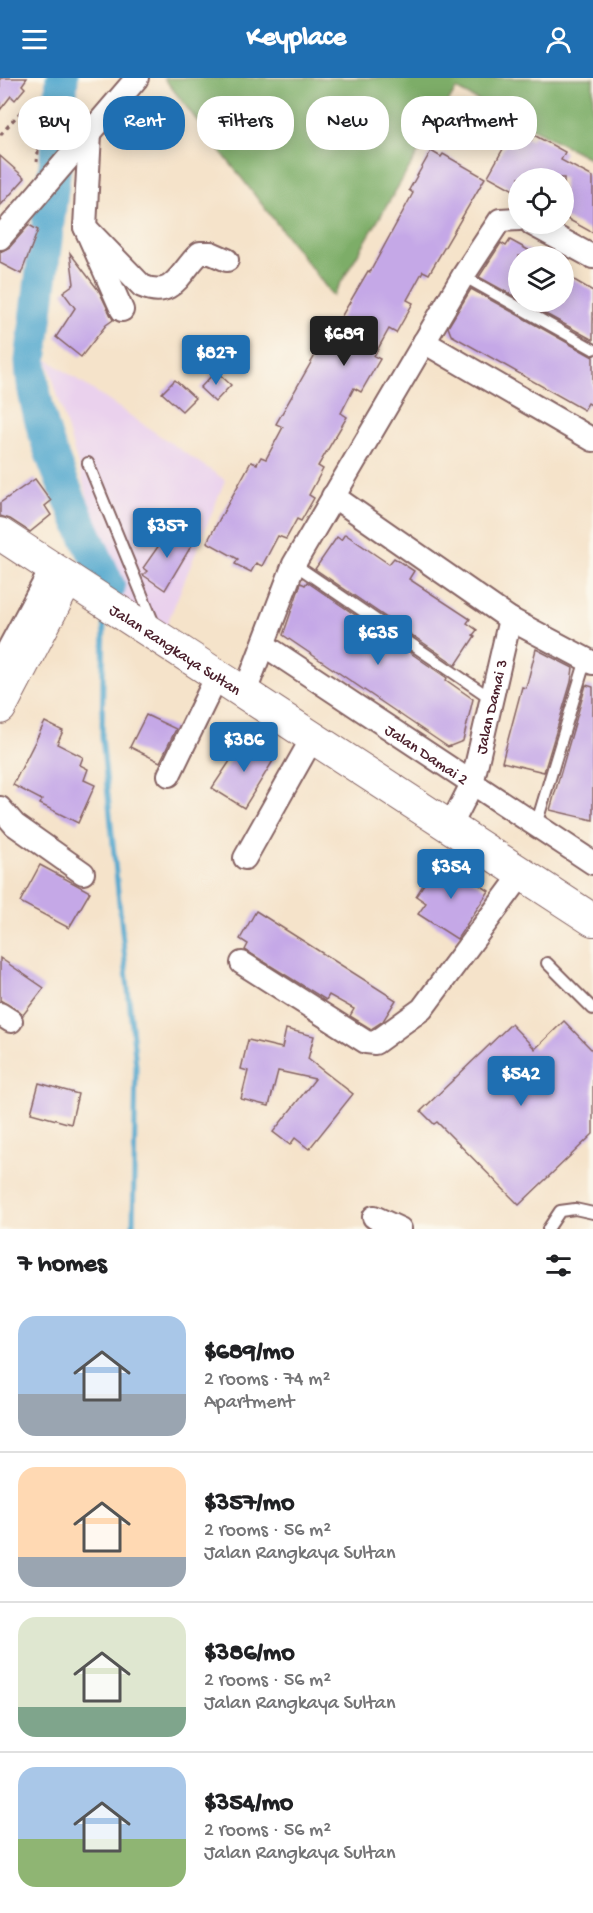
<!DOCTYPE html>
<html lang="en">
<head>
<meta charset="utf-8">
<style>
	:root { --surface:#fff; --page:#f6f6f6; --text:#202124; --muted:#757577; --line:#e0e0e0; --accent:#1f6fb2 }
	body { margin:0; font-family:"Gochi Hand",sans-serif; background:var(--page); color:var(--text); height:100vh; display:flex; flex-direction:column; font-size:22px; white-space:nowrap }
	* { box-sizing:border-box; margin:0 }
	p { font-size:20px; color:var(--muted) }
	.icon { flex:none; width:33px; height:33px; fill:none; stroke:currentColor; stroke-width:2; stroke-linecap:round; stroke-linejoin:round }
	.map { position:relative; height:1151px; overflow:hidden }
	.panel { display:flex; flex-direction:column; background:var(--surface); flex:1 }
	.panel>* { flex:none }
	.top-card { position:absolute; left:18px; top:18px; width:558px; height:54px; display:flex; gap:12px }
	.tools { position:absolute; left:508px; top:90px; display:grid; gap:12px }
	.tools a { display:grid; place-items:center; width:66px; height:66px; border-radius:50%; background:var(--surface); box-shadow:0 3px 15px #0003; font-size:30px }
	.price { position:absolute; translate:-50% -51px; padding:0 14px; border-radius:6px; background:var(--accent); color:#fff; font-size:20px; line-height:39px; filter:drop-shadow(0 2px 3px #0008) }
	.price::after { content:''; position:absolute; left:50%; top:36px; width:18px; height:14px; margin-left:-9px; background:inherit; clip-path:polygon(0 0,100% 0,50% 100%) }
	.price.on { background:#222; color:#fff }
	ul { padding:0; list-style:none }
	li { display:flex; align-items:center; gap:18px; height:150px; padding:0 18px }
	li+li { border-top:2px solid var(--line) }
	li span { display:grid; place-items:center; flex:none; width:168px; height:120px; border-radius:18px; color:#555 }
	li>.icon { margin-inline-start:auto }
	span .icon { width:72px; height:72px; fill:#fffc; stroke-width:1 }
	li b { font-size:26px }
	h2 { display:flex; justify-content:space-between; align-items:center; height:72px; padding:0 18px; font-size:26px }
	.chip { padding:0 21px; border-radius:24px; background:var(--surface); box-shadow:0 3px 15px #0003; font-size:21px; line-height:54px }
	.chip.on { background:var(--accent); color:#fff }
	header { display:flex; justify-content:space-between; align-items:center; height:78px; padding:0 18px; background:var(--accent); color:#fff; font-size:27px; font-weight:700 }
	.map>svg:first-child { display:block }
	.built { fill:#ead1ed }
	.forest { fill:#7dad68; stroke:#64664a; stroke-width:1.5 }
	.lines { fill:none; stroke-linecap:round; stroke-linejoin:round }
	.stream { stroke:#51a7ce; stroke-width:5 }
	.river { stroke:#51a7ce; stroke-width:33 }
	.building { fill:#c5a8e7 }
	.lane-casing { stroke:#866463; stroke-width:14 }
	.street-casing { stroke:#866463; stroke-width:26 }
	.secondary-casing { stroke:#866463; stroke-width:34 }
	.path { stroke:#866463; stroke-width:3; stroke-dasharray:4.5 4.5; stroke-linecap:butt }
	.lane { stroke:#fff; stroke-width:10 }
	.street { stroke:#fff; stroke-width:22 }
	.secondary { stroke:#fff; stroke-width:32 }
	.labels { text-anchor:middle; stroke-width:4.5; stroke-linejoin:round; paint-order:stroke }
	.street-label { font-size:16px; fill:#4a1f2b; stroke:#fbf7ec }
</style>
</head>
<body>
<header><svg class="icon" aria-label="menu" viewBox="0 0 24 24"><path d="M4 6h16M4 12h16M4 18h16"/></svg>Keyplace<svg class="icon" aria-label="person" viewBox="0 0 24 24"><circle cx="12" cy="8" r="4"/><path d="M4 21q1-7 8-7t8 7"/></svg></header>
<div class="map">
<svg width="593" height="1151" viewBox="0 0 593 1151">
	<rect width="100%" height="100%" fill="#fbf7ec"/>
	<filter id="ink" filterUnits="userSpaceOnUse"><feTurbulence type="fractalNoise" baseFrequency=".0167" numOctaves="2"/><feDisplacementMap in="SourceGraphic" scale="12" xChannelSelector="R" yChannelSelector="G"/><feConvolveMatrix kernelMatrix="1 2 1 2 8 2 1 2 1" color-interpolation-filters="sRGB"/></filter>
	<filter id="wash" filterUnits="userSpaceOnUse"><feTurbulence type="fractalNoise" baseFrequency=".008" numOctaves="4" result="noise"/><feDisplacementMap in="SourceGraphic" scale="24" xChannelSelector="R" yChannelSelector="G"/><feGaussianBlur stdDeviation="1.35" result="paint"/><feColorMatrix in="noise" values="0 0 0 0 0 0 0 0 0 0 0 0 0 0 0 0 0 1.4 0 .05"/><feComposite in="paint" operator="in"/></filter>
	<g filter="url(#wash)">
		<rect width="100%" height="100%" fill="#f5e3ca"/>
		<!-- built -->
		<path class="built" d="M47,281L225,402L165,551L117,520Z"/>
		<!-- forest -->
		<path class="forest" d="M164,0H593V82L456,11L333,218Z"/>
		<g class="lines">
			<!-- stream -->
			<path class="stream" d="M104,538L102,659L136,988L133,1151"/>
			<!-- river -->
			<path class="river" d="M62,0L58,64L31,283C34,359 79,439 109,509"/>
		</g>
		<g id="blocks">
			<!-- building -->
			<g class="building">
				<path d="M0,0H27L22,7L25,10L15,22L11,18L0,32Z"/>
				<path d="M513,53L531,62L534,57L565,74L561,82L593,99V155L564,139V100H519V115L488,98Z"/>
				<path d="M431,73L441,79L443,76L485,100L429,196L423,193L407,222L413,225L396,255L389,251L374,278L380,281L361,314L354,310L341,335L347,339L318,388L323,391L309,417L314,420L301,443L297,441L286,461L278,458L262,488L256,485L251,494L235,486L238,481L207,464L251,384L257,386L261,379L266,381L283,349L276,346L334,244L337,246L368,193L370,194L413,115L409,112Z"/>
				<path d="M0,78L25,100L0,128Z"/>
				<path d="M29,147L38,152L21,196L0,185V174L10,169Z"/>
				<path d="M510,162L539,178H519V221L479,199L501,165L506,168Z"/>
				<path d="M70,175L99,213L113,242L106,247L81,279L56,259L75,230L63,214L74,206Z"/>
				<path d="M564,196L593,213V262L524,224H564Z"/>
				<path d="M471,211L593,279V328L588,325L584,332L451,257L448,249Z"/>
				<path d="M216,293L231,307L215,324L200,310Z"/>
				<path d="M175,302L195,320L182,333L162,315Z"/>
				<path d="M35,401L51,423L45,428L51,437L30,454L10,441L0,438V425Z"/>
				<path d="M171,450L193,465L165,512L143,497L147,493L143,490Z"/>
				<path d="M345,456L389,486L394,480L414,493L409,501L470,541L467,545L477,552L473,557L475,558L456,587L315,491L337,459L341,462Z"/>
				<path d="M307,504L447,600L446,602L473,621L463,663L448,669L283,557L301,505L305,507Z"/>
				<path d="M536,571L573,590L571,604L544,694L502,684L522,609L526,610Z"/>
				<path d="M586,607L593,609V742L550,732Z"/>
				<path d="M146,637L176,651L160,684L130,669Z"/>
				<path d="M45,644L63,653L57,666L83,679L80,687L88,691L84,702L95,707L78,745L40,726L42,722L13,707Z"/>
				<path d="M246,659L276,678L244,730L212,710Z"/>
				<path d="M40,787L90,814L69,850L20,824Z"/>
				<path d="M451,788L489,813L457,861L418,836L426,825L416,818L435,789L445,795Z"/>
				<path d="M256,833L396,922L383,943L371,951L350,938L354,931L329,917L326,922L245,872L248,866L240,861Z"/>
				<path d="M0,880L44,910L23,937L0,922Z"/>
				<path d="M564,943L593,973V1056L519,1127L437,1044L434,1046L421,1033L511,946L535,971Z"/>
				<path d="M286,951L314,958L308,981L353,1016L309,1071L295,1060L290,1067L273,1054L315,1001L278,993L269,1028L241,1021L248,993L241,991L248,962L282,970Z"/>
				<path d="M39,1005L78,1016L71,1046L31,1035Z"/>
			</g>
		</g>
	</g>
	<g filter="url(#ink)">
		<use href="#blocks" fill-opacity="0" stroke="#866463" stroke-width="1.5"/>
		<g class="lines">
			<!-- lane casing -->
			<g class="lane-casing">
				<g id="lane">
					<path d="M463,198L593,271"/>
					<path d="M88,385L154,546"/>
					<path d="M294,486L492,621"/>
					<path d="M536,747L586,581"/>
					<path d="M547,885L593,931"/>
					<path d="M548,1151L560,1133L575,1131L593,1135"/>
				</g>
			</g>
			<!-- street casing -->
			<g class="street-casing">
				<g id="street">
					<path d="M90,56L85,149L122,232"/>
					<path d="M532,146L593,179"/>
					<path d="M85,149L142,208C174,222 180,193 200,175H211L227,182"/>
					<path d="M0,160L137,0"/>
					<path d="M424,264L593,362"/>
					<path d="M333,418L510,541L593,585"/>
					<path id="s1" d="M264,567L593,785"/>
					<path d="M0,587L52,490"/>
					<path d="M245,614L294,486L463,198L500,142L519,141"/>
					<path d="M169,697L218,596"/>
					<path d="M0,730L15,747L83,795"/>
					<path id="s2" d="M450,749L472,706L510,541"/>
					<path d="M245,780L313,659"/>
					<path d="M242,885L366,964L375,965L422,931L522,796"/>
					<path d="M0,936L11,943"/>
					<path d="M374,1139L400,1151"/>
				</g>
			</g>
			<!-- secondary casing -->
			<g class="secondary-casing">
				<g id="secondary">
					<path id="s3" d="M0,456L593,842"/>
					<path d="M0,630L68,500"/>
				</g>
			</g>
			<!-- path -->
			<path class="path" d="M0,57L25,29L37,33L41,45L37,84"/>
			<!-- lane -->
			<use href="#lane" class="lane"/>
			<!-- street -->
			<use href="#street" class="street"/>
			<!-- secondary -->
			<use href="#secondary" class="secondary"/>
		</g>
	</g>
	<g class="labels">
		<!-- street labels -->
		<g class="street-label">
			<text dy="6" stroke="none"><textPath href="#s3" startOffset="210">Jalan Rangkaya Sultan</textPath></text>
			<text dy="6" stroke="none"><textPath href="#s2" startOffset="128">Jalan Damai 3</textPath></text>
			<text dy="6" stroke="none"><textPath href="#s1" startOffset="196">Jalan Damai 2</textPath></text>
		</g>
	</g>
</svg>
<div class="tools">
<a><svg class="icon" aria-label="locate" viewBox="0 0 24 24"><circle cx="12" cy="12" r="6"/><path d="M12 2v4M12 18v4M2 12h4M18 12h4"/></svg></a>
<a><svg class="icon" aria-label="layers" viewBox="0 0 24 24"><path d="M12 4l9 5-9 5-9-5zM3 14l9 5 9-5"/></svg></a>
</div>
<b class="price on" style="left:344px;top:289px">$689</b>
<b class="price" style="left:216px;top:308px">$827</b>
<b class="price" style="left:167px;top:481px">$357</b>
<b class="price" style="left:378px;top:588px">$635</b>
<b class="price" style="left:244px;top:695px">$386</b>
<b class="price" style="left:451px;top:822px">$354</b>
<b class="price" style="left:521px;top:1029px">$542</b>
<div class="top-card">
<a class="chip">Buy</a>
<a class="chip on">Rent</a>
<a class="chip">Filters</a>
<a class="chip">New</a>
<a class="chip">Apartment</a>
</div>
</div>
<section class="panel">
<h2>7 homes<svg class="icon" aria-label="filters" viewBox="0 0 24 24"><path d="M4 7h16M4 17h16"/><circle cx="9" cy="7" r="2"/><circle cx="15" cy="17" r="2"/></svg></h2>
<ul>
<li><span style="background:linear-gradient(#a9c7e8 65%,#9aa5b1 0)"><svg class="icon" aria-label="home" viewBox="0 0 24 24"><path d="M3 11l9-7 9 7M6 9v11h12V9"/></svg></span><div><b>$689/mo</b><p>2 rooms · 74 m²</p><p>Apartment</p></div></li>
<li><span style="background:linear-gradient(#ffd9b3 75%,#9aa5b1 0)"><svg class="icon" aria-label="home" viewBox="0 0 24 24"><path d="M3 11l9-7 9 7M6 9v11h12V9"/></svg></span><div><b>$357/mo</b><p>2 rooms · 56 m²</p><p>Jalan Rangkaya Sultan</p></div></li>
<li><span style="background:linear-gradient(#dfe7d0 75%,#7fa58c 0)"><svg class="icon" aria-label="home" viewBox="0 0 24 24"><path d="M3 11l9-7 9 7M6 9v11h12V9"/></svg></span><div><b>$386/mo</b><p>2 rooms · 56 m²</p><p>Jalan Rangkaya Sultan</p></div></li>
<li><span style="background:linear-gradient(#a9c7e8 60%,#8fb573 0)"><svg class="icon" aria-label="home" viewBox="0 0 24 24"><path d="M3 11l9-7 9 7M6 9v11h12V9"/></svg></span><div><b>$354/mo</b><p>2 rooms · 56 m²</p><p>Jalan Rangkaya Sultan</p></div></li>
</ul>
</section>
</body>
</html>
